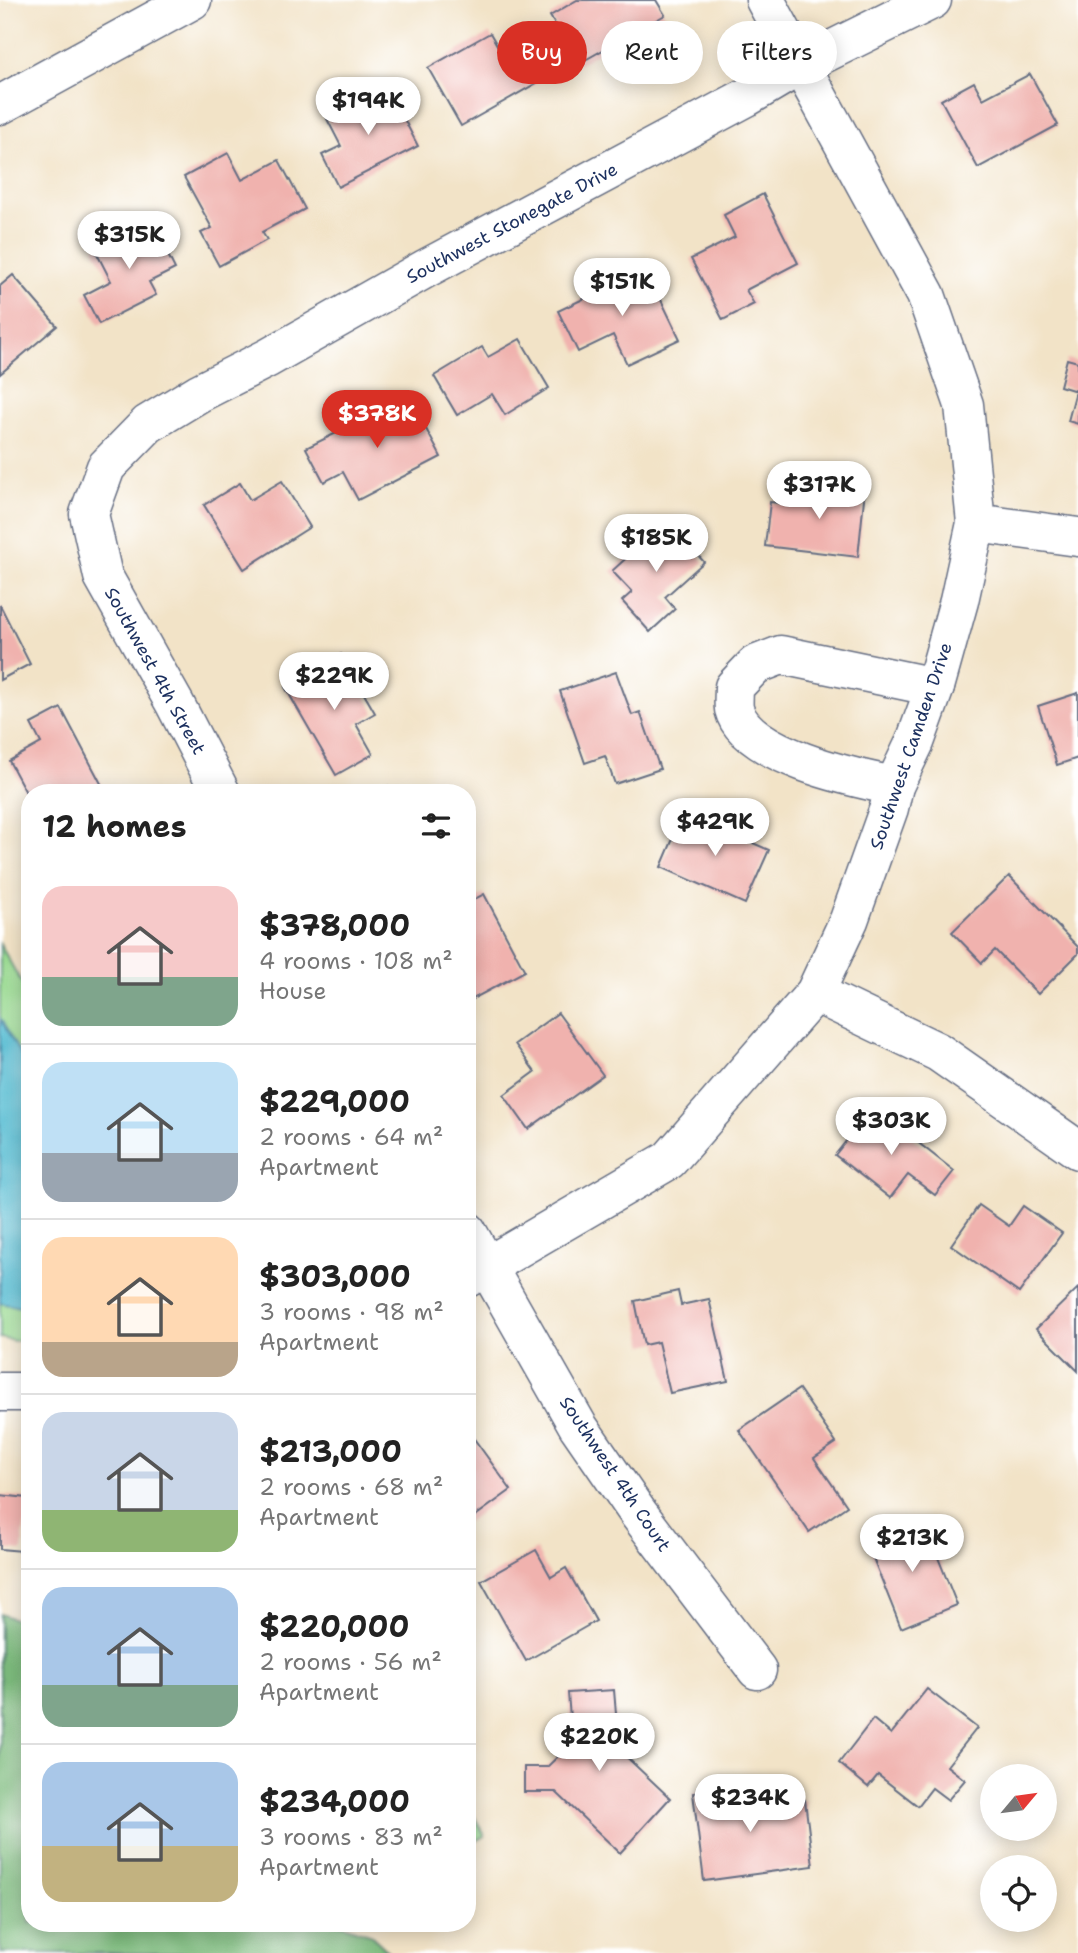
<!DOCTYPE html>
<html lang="en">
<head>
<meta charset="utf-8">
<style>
	:root { --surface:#fff; --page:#f2f2f2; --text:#222; --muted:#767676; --line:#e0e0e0; --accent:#d93025 }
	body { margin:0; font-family:"Shantell Sans",sans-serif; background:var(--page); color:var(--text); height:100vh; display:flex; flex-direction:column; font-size:26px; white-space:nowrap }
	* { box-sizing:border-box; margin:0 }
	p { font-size:23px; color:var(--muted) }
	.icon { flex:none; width:38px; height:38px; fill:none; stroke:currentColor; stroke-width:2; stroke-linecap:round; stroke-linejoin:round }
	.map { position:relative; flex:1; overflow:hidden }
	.side { position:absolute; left:21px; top:784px; width:455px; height:1148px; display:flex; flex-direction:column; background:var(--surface); border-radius:28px; box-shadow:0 4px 18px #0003 }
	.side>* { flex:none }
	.banner { position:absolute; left:497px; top:21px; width:476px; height:63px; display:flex; gap:14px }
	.needle { width:46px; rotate:61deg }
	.buttons { position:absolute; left:980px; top:1764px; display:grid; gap:14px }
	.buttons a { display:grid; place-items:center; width:77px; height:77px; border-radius:50%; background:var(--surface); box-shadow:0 4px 18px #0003; font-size:35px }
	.price { position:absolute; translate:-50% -60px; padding:0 16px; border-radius:24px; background:#fff; color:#222; font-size:23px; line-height:46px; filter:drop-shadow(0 2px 4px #0008) }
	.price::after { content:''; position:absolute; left:50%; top:42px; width:21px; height:16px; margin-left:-10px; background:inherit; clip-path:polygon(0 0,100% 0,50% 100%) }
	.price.on { background:var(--accent); color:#fff }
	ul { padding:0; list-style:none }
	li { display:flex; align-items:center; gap:21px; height:175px; padding:0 21px }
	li+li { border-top:2px solid var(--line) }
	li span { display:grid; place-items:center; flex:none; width:196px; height:140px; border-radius:21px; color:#555 }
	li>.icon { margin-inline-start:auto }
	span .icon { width:84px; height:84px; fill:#fffc; stroke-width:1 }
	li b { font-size:30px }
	h2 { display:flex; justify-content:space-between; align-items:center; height:84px; padding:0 21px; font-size:30px }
	.tag { padding:0 24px; border-radius:32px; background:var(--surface); box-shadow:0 4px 18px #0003; font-size:24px; line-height:63px }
	.tag.on { background:var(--accent); color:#fff }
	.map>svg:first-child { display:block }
	.green { fill:#9ada91; stroke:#5a8478; stroke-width:2 }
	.forest { fill:#7bba7b; stroke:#4b746c; stroke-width:2 }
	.water { fill:#55bcd2; stroke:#387698; stroke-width:2 }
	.building { fill:#f0b2ae }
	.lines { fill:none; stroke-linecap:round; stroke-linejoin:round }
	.minor-casing { stroke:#666e83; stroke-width:41 }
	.minor { stroke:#fff; stroke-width:38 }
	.labels { text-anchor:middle; stroke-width:6; stroke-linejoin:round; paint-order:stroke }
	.street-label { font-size:18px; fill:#1b2f5e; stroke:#fff }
</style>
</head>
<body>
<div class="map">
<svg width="1078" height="1953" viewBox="0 0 1078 1953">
	<rect width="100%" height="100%" fill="#fff"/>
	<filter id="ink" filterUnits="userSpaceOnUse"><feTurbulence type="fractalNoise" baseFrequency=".0143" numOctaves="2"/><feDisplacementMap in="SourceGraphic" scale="14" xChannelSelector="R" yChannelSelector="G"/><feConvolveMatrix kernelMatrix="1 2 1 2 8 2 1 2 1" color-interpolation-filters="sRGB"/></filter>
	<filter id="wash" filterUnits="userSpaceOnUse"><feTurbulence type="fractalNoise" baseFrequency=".00686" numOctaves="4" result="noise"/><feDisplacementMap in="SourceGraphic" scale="28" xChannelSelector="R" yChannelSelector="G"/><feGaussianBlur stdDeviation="1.57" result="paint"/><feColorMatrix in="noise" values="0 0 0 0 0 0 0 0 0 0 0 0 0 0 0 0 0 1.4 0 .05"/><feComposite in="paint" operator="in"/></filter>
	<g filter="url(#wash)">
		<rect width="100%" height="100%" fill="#f2e3c7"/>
		<!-- green -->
		<g class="green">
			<path d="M0,944L30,998V1337L14,1341L0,1338Z"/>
			<path d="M467,1803L485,1836L467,1845Z"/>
		</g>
		<!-- forest -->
		<path class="forest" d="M0,1614L30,1624V1923H338L370,1934L390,1953H0Z"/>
		<!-- water -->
		<path class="water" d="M0,1018L30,1072V1309L0,1303Z"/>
		<g id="blocks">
			<!-- building -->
			<g class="building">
				<path d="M577,0H656L665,15L578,64L550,16Z"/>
				<path d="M490,33L505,59L522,49L540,81L461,126L428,68Z"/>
				<path d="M1030,74L1058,125L978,168L941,100L974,82L983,99Z"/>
				<path d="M388,88L418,146L338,187L322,155L341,146L327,119Z"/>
				<path d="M228,153L242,180L279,160L305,209L262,232L267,240L219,266L201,233L212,228L184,177Z"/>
				<path d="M763,194L798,263L746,290L754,304L723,320L691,259L735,237L724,215Z"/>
				<path d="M150,219L175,269L149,282L156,295L99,324L84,295L111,281L94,248Z"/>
				<path d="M646,269L680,339L627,364L613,335L578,352L558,311Z"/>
				<path d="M13,275L57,326L0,374V286Z"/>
				<path d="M520,339L549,388L505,415L492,394L457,415L434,376L482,347L488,357Z"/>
				<path d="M1067,359L1078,362V424L1068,421L1076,391L1060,386Z"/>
				<path d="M409,397L441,457L358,500L343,472L324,482L306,448Z"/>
				<path d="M282,481L310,527L244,569L204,505L240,483L250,500Z"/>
				<path d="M799,482L865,489L858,557L765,546L770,502L796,505Z"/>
				<path d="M667,521L704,562L665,597L675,609L650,632L622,601L632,592L612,571Z"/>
				<path d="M0,605L30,664L0,680Z"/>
				<path d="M341,654L375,713L356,724L373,754L336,775L285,687Z"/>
				<path d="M616,672L632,715L640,712L660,769L615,784L605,756L585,763L560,691Z"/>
				<path d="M1078,693V758L1057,765L1038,706Z"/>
				<path d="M61,708L106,793H30V800L9,761L41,743L31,724Z"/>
				<path d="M388,786L391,793H375Z"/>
				<path d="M684,813L769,850L745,904L661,867Z"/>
				<path d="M1009,876L1078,947V954L1038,994L995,950L982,963L952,932Z"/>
				<path d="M484,894L525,971L471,1000L467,993V903Z"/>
				<path d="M558,1013L603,1075L528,1129L504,1095L535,1072L515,1044Z"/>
				<path d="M873,1107L954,1171L935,1195L908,1175L890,1198L835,1155Z"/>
				<path d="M979,1205L1009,1226L1023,1206L1062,1233L1019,1293L951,1245Z"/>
				<path d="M1078,1288V1371L1036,1329Z"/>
				<path d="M678,1291L681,1305L709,1299L728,1381L670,1393L658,1342L644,1345L635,1301Z"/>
				<path d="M799,1389L836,1443L814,1458L847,1506L809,1532L739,1430Z"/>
				<path d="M467,1429L511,1490L467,1522Z"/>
				<path d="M0,1495L27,1498L22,1551L0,1549Z"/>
				<path d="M923,1520L957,1605L901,1628L867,1543Z"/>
				<path d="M536,1550L551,1577L566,1568L596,1621L526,1661L481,1581Z"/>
				<path d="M927,1689L977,1728L947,1766L965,1780L948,1800L932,1788L918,1806L878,1775L868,1787L839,1763L873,1719L891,1734Z"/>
				<path d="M614,1690L619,1750L670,1798L620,1853L556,1792H524V1767H547L572,1743L568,1693Z"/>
				<path d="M758,1784L761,1806L805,1800L813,1866L704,1881L693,1793Z"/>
			</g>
		</g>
	</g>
	<g filter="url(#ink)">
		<use href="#blocks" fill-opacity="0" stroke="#666e83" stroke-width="2"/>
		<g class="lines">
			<!-- minor casing -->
			<g class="minor-casing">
				<g id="minor">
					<path d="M0,105L192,0"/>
					<path d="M976,523L1078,537"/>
					<path d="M894,786C854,778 745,755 734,709C733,703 734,694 734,687L755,665L781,655L935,687"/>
					<path d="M221,793L175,704L103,576L89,514L106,467L148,424L199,393L268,358L425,269L747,97L801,65L932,0"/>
					<path d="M815,993L938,1052L1078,1150"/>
					<path d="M467,1231L578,1426L638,1513L757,1670"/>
					<path d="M467,1278L669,1160L815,993L849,920L889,808L894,786L915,742L935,687L959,601L976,523L964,405L926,295L765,0"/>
					<path d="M0,1392H30"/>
				</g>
			</g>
			<!-- minor -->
			<use href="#minor" class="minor"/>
		</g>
	</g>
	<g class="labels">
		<!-- street labels -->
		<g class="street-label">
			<text transform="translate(512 223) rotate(-28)" y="6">Southwest Stonegate Drive</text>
			<text transform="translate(155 671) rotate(61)" y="6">Southwest 4th Street</text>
			<text transform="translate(911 746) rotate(-71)" y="6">Southwest Camden Drive</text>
			<text transform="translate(615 1474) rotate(56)" y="6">Southwest 4th Court</text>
		</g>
	</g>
</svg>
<div class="buttons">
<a><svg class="needle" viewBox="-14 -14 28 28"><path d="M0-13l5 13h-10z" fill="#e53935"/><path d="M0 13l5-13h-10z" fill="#767676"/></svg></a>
<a><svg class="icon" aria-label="locate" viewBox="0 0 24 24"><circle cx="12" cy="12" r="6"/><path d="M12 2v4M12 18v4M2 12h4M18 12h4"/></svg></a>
</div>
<b class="price" style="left:368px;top:137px">$194K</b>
<b class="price" style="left:129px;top:271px">$315K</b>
<b class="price" style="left:622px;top:318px">$151K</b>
<b class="price on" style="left:377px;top:450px">$378K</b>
<b class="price" style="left:819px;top:521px">$317K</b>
<b class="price" style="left:656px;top:574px">$185K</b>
<b class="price" style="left:334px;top:712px">$229K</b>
<b class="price" style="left:715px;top:858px">$429K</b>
<b class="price" style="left:891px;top:1157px">$303K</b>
<b class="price" style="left:912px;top:1574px">$213K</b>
<b class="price" style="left:599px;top:1773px">$220K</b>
<b class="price" style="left:750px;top:1834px">$234K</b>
<div class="banner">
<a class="tag on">Buy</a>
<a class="tag">Rent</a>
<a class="tag">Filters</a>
</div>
<section class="side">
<h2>12 homes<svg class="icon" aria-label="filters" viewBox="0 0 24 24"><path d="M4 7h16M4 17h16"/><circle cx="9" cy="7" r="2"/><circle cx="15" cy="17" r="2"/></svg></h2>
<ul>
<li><span style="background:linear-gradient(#f6c9c9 65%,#7fa58c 0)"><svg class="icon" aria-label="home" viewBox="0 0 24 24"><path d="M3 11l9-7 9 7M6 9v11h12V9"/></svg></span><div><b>$378,000</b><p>4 rooms · 108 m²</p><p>House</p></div></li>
<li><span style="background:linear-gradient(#bfe0f5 65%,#9aa5b1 0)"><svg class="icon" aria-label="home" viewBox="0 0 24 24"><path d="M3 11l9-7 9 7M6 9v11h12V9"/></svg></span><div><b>$229,000</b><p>2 rooms · 64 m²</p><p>Apartment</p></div></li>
<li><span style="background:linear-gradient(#ffd9b3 75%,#b9a48a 0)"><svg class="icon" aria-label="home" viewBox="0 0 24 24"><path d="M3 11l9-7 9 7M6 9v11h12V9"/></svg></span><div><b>$303,000</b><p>3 rooms · 98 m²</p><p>Apartment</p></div></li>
<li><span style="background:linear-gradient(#c9d6e8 70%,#8fb573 0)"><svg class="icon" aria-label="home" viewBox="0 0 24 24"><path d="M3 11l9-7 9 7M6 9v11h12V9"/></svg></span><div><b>$213,000</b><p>2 rooms · 68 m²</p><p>Apartment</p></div></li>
<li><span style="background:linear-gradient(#a9c7e8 70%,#7fa58c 0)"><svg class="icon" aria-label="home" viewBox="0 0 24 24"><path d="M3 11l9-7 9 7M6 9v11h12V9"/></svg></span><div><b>$220,000</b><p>2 rooms · 56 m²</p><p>Apartment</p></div></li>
<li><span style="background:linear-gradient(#a9c7e8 60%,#c2b280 0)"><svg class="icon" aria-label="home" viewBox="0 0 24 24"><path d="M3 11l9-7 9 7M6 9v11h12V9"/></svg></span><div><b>$234,000</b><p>3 rooms · 83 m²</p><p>Apartment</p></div></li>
</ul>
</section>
</div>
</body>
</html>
